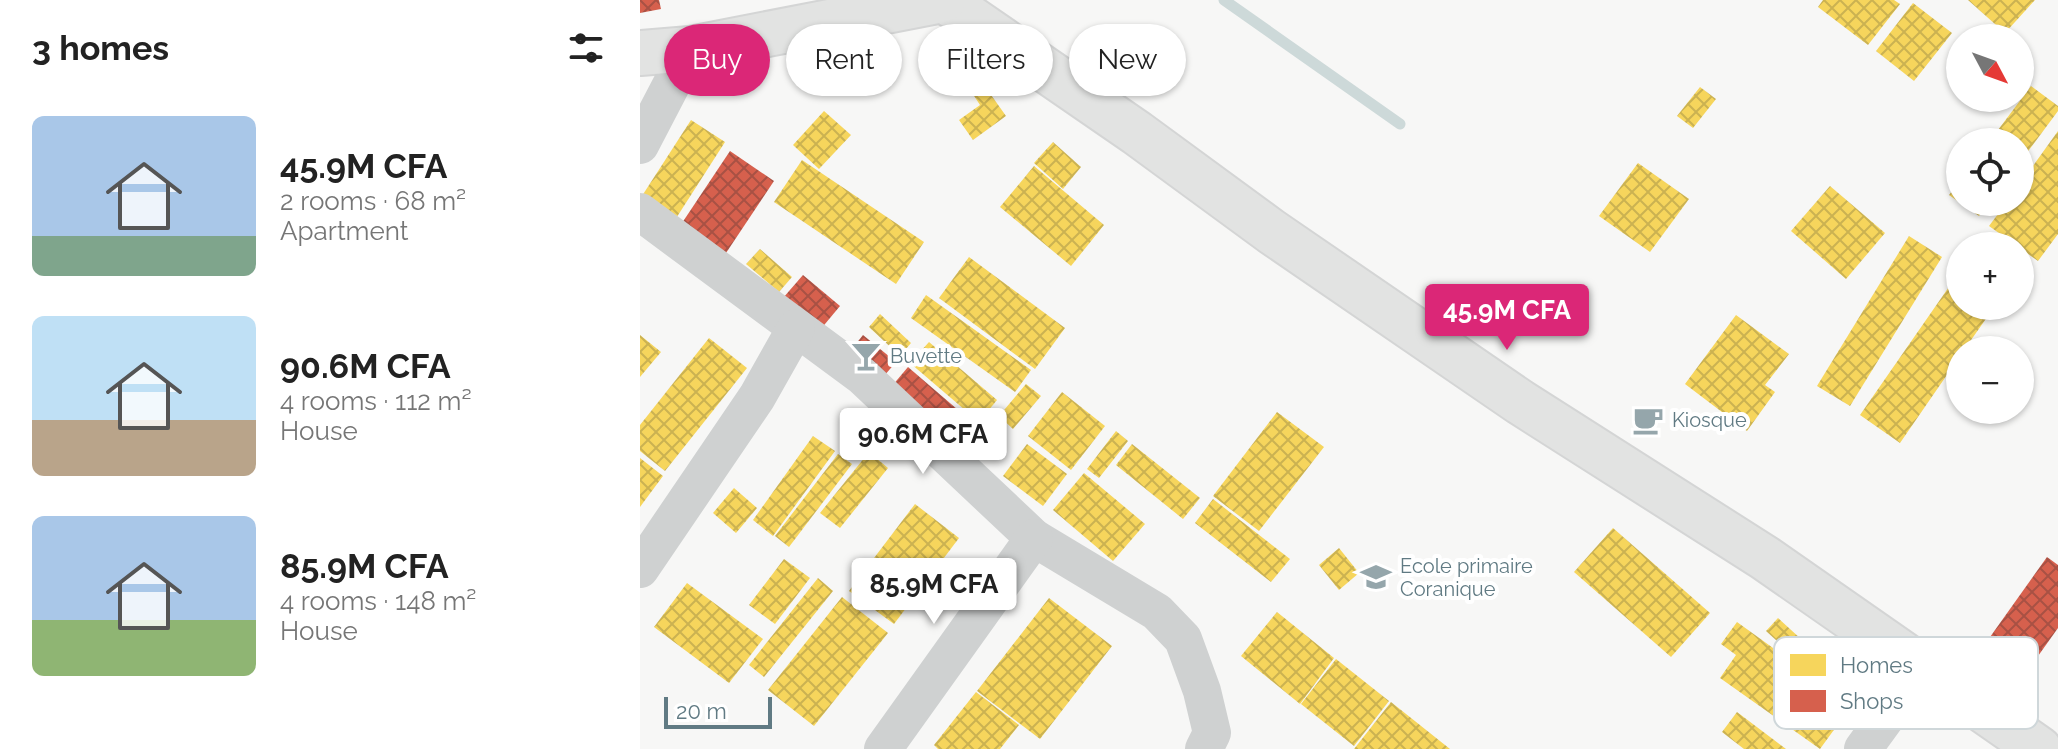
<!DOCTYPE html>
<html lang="en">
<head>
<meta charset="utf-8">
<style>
	:root { --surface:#fff; --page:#f2f2f2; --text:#222; --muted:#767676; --accent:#db2777 }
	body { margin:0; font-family:Raleway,sans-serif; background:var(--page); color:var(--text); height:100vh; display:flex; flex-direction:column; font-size:30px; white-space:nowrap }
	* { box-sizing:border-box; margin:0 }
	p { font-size:26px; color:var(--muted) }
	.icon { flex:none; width:44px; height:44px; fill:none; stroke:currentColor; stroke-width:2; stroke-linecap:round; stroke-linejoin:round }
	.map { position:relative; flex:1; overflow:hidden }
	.details { display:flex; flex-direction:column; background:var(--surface); width:640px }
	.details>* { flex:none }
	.top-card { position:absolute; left:24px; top:24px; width:760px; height:72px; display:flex; gap:16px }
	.needle { width:52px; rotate:131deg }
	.controls { position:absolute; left:1306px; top:24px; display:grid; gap:16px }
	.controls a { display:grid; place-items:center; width:88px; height:88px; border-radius:50%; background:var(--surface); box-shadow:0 2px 6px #0004; font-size:40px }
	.scale { position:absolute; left:24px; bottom:20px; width:108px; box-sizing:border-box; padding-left:8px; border:4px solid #607a83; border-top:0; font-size:22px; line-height:28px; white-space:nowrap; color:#607a83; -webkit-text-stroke:6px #fff; paint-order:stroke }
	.price { position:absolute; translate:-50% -68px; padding:0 18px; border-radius:8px; background:#fff; color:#222; font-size:26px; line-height:52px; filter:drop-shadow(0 2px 4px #0008) }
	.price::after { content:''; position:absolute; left:50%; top:48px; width:24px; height:18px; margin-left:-12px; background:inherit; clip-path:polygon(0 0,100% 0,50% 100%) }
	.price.current { background:var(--accent); color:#fff }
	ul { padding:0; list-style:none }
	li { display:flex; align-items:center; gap:24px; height:200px; padding:0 32px }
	li span { display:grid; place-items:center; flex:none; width:224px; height:160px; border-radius:12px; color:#555 }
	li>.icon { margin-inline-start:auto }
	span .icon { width:96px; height:96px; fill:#fffc; stroke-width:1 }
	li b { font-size:34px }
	h2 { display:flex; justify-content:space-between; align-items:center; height:96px; padding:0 32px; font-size:34px }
	.pill { padding:0 28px; border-radius:36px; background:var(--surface); box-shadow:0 2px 6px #0004; font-size:28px; line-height:72px }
	.pill.current { background:var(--accent); color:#fff }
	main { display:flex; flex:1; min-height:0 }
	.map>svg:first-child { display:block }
	.homes { fill:url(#homes-cross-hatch) }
	.shops { fill:url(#shops-cross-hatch) }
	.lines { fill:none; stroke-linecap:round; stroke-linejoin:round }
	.stream { stroke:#cdd9d9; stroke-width:11 }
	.major-casing { stroke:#d4d5d5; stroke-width:48 }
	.minor { stroke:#cfd1d1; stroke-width:38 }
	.major { stroke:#e2e3e2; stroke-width:44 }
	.labels { text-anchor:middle; stroke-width:8; stroke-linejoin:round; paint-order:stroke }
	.poi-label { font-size:20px; fill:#607a83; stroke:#fff; text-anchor:start }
	.key { fill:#fff; stroke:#cfd7da; stroke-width:2 }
	.key-label { font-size:22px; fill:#607a83 }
</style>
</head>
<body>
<main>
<section class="details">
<h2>3 homes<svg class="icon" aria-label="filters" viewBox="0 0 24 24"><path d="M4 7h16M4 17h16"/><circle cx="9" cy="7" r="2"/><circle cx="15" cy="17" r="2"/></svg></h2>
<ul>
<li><span style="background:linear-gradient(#a9c7e8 75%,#7fa58c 0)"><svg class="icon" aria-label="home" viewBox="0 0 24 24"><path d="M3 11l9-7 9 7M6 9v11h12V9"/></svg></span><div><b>45.9M CFA</b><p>2 rooms · 68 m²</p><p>Apartment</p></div></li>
<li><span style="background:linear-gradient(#bfe0f5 65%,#b9a48a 0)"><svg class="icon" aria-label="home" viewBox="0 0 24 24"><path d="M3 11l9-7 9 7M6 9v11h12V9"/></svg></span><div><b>90.6M CFA</b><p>4 rooms · 112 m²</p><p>House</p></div></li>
<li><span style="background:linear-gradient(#a9c7e8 65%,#8fb573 0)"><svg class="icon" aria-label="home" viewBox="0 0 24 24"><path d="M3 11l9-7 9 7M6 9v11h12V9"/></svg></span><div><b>85.9M CFA</b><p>4 rooms · 148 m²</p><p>House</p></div></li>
</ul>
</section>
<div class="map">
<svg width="1418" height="749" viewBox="0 0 1418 749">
	<defs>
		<pattern id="homes-cross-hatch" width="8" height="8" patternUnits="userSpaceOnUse" patternTransform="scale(2)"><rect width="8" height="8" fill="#f6d55c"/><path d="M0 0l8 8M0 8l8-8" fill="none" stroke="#cbb251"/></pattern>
		<pattern id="shops-cross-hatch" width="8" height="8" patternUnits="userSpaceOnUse" patternTransform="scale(2)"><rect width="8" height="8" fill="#d6604d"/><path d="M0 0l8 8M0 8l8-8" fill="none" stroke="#a85144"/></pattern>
	</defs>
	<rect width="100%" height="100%" fill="#f7f7f6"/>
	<!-- homes -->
	<g class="homes">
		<path d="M1183,0H1254L1260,4L1228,45L1178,7Z"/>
		<path d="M1328,0H1395L1365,33Z"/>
		<path d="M1273,3L1312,33L1274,81L1236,51Z"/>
		<path d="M332,68L366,116L333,140L319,120L340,105L321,76Z"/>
		<path d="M1391,86L1418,106V111L1380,162V142H1349Z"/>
		<path d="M1060,87L1076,99L1053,128L1037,116Z"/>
		<path d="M184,111L211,135L179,169L153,145Z"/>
		<path d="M51,120L85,142L33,223L0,199Z"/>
		<path d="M1418,131V234L1398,261L1349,226L1367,202H1380V184Z"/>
		<path d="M413,142L441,167L423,189L394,163Z"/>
		<path d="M162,160L284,242L256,284L134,202Z"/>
		<path d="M998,163L1049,199L1010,252L959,216Z"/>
		<path d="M394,166L464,225L431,266L360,207Z"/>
		<path d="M1320,181V202H1350L1339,216L1309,195Z"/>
		<path d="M1190,186L1245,233L1206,279L1151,231Z"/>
		<path d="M1269,236L1302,257L1210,406L1177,386Z"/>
		<path d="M120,249L152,277L139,292L106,264Z"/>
		<path d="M329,257L425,328L395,369L299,298Z"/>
		<path d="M1320,271V306H1355L1324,350H1320V356L1260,443L1220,415Z"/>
		<path d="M286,295L391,370L375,392L271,318Z"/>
		<path d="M240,314L271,343L260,356L229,327Z"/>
		<path d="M1096,315L1149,354L1125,385L1135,392L1107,431L1045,384Z"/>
		<path d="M0,335L21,352L0,377Z"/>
		<path d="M69,338L107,368L25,471L0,451V425Z"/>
		<path d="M289,342L357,400L339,422L270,363Z"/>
		<path d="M386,384L401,396L373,429L359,416Z"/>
		<path d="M422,392L465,426L431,470L388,436Z"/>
		<path d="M637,412L684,447L619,531L573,496Z"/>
		<path d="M476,431L488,441L459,478L447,469Z"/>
		<path d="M173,436L195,451L133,536L113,520Z"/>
		<path d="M387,444L427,474L403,506L363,476Z"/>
		<path d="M492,444L560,498L543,519L476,465Z"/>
		<path d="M229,452L248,468L200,528L180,513Z"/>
		<path d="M198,454L212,464L149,547L135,536Z"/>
		<path d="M0,458L23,476L0,507Z"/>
		<path d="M444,473L505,524L473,561L413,510Z"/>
		<path d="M94,488L117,508L96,533L73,513Z"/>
		<path d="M573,499L650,559L631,582L555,523Z"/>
		<path d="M275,504L319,538L254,624L209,591Z"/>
		<path d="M973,528L1070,613L1031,657L934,572Z"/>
		<path d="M699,548L719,573L699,590L679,565Z"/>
		<path d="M144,559L170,578L135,624L109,605Z"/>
		<path d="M178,578L193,591L124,677L109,665Z"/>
		<path d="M47,583L123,639L89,683L14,627Z"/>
		<path d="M202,597L248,633L174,726L128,690Z"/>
		<path d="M409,598L472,646L400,739L337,691Z"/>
		<path d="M637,612L694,658L660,704L601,656Z"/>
		<path d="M1138,618L1185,661L1173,674L1126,631Z"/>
		<path d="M1097,622L1212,705L1180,749L1080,678L1096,655L1081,644Z"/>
		<path d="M696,659L749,701L714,746L661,704Z"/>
		<path d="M336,692L379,725L360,749H298L294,745Z"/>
		<path d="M751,702L810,749H714Z"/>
		<path d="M1097,712L1146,749H1104L1082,732Z"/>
	</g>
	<!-- shops -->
	<g class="shops">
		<path d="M0,0H19L21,9L0,13Z"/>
		<path d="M90,151L134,181L84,256L40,226Z"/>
		<path d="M163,275L200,306L180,330L143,298Z"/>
		<path d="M223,335L256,362L244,376L211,350Z"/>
		<path d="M268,367L339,428L323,446L252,386Z"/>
		<path d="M1407,557L1418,565V628L1369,697L1328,668Z"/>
	</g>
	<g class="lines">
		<!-- stream -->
		<path class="stream" d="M584,0L760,124"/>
		<!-- major casing -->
		<g class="major-casing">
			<g id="major">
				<path d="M304,0L497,133L632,232L880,402L1125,558L1399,749"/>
				<path d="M0,53L50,49L303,0"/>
			</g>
		</g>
		<!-- minor -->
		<g class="minor">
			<path d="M0,145L50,49"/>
			<path d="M0,212L222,376L394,538L517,612L543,639L562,691L572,733L564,749"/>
			<path d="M0,569L117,397L156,328"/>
			<path d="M243,749L394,538"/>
			<path d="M1223,749L1282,668"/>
		</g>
		<!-- major -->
		<use href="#major" class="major"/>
	</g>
	<!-- icons -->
	<defs>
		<g id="bar-bare" transform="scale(2.4)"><path d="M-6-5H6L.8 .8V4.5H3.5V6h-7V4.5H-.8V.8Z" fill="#95a6ab" stroke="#fff" stroke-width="2.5" paint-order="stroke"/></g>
		<g id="cafe-bare" transform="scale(2.4)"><path d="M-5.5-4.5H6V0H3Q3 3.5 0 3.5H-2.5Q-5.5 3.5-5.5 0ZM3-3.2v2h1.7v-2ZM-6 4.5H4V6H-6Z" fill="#95a6ab" stroke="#fff" stroke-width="2.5" paint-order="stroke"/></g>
		<g id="school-bare" transform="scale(2.4)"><path d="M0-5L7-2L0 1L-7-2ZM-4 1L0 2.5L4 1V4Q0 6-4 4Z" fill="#95a6ab" stroke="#fff" stroke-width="2.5" paint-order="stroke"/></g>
	</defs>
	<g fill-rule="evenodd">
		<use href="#bar-bare" x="226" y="356"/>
		<use href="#cafe-bare" x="1008" y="420"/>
		<use href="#school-bare" x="736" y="577"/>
	</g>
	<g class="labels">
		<!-- poi labels -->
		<g class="poi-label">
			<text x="250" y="363">Buvette</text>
			<text x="1032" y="427">Kiosque</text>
			<text x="760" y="573">Ecole primaire<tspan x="760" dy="23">Coranique</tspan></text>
		</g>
	</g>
	<!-- legend -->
	<rect x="1134" y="637" width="264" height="92" rx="12" class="key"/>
	<rect x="1150" y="654" width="36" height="22" fill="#f6d55c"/>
	<rect x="1150" y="690" width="36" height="22" fill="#d6604d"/>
	<g class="key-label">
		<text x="1200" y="673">Homes</text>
		<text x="1200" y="709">Shops</text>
	</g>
</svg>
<div class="controls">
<a><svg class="needle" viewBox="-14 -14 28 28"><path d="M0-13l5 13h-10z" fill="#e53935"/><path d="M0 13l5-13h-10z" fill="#767676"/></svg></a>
<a><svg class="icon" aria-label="locate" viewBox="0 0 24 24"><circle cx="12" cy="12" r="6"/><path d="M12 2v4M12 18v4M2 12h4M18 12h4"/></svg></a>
<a>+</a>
<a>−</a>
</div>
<div class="scale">20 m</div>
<b class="price current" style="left:867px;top:352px">45.9M CFA</b>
<b class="price" style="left:283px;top:476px">90.6M CFA</b>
<b class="price" style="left:294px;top:626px">85.9M CFA</b>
<div class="top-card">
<a class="pill current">Buy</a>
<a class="pill">Rent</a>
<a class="pill">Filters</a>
<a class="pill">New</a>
</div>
</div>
</main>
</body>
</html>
